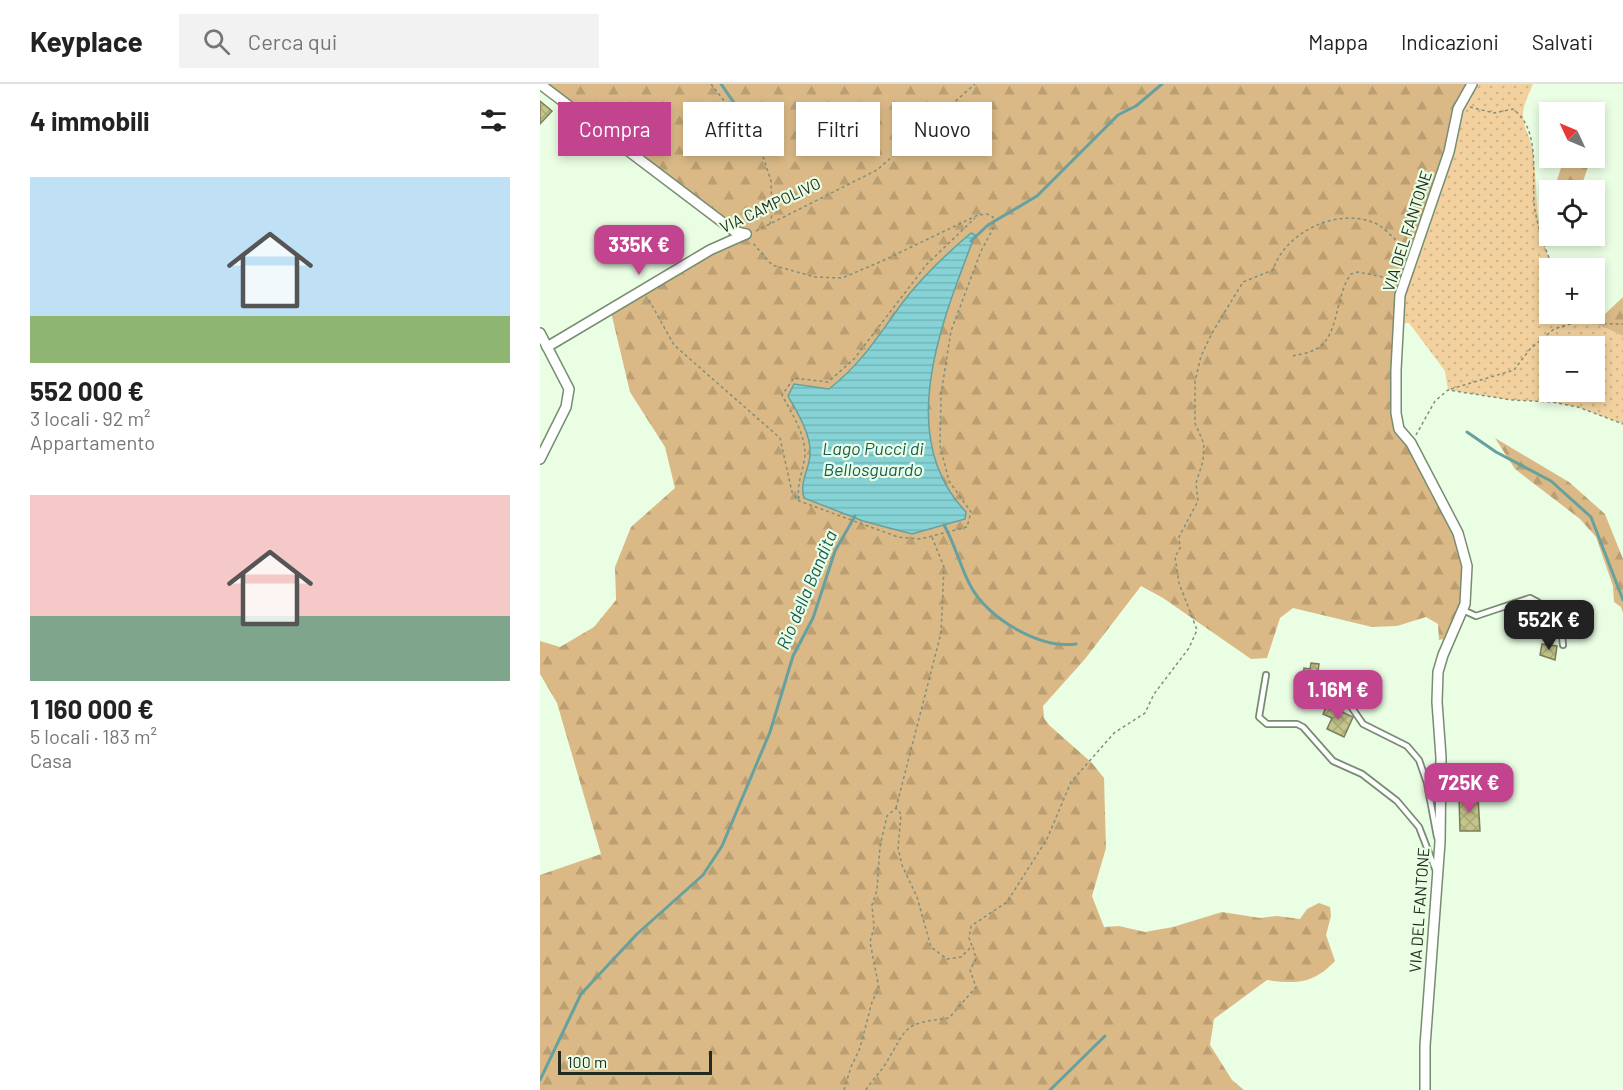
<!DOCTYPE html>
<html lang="it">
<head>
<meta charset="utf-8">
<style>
	:root { --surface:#fff; --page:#f2f2f2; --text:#222; --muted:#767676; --line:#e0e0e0; --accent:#c2438e }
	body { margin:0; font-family:Barlow,sans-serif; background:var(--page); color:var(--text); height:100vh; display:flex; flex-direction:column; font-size:22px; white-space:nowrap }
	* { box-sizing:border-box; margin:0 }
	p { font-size:20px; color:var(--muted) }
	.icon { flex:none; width:33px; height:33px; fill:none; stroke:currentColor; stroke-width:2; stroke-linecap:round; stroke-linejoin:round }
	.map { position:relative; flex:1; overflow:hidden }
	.details { display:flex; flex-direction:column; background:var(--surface); width:540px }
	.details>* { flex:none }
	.top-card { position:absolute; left:18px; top:18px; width:570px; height:54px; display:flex; gap:12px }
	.needle { width:39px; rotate:314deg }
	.buttons { position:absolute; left:999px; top:18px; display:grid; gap:12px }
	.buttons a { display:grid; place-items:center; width:66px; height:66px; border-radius:0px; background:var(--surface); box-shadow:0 3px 9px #0003; font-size:30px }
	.scale { position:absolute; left:18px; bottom:15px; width:154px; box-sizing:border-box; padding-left:6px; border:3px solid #222b20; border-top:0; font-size:16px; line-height:21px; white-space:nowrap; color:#222b20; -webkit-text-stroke:4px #eafee4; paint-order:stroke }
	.price { position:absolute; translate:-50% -51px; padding:0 14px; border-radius:12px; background:var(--accent); color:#fff; font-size:20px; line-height:39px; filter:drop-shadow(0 2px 3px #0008) }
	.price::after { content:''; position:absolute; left:50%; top:36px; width:18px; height:14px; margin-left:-9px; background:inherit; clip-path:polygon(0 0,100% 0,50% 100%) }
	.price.current { background:#222; color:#fff }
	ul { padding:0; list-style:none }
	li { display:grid; align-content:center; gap:12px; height:318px; padding:0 30px }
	li span { display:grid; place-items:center; height:186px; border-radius:0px; color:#555 }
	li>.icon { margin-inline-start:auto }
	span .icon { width:108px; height:108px; fill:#fffc; stroke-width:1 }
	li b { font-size:26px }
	h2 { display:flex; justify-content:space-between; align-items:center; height:72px; padding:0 30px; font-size:26px }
	.pill { padding:0 21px; border-radius:0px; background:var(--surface); box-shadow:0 3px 9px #0003; font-size:21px; line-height:54px }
	.pill.current { background:var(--accent); color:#fff }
	header { display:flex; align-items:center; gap:36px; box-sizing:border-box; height:84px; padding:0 30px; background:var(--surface); border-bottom:2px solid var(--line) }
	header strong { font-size:28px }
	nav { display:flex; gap:33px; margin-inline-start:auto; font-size:21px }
	.search { width:420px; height:54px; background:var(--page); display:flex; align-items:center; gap:15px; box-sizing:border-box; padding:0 21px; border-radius:0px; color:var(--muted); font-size:22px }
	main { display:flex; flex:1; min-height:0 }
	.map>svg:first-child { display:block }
	.green { fill:url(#green-dots); fill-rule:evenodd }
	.forest { fill:url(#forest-firs) }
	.water { fill:url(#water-rules); stroke:#67a19f; stroke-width:1.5 }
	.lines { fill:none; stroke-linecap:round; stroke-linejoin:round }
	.stream { stroke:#67a19f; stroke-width:3 }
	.building { fill:url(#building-cross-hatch); stroke:#7c7d5b; stroke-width:1.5 }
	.service-casing { stroke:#778d71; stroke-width:8 }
	.minor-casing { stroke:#778d71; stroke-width:12 }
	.path { stroke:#808e7c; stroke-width:1.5; stroke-dasharray:3 3; stroke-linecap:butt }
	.service { stroke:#fff; stroke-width:4.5 }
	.minor { stroke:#fff; stroke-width:9 }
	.labels { text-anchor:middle; stroke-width:4.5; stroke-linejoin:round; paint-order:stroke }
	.street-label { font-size:16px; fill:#222b20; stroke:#eafee4 }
	.water-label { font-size:18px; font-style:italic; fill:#185b5d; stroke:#eafee4 }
</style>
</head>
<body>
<header>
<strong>Keyplace</strong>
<div class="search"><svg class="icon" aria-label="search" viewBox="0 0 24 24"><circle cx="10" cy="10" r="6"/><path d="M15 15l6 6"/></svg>Cerca qui</div>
<nav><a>Mappa</a><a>Indicazioni</a><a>Salvati</a></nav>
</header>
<main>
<section class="details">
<h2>4 immobili<svg class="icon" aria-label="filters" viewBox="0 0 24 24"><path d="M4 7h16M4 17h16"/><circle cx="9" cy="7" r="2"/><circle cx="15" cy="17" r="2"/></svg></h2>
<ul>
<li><span style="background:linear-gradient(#bfe0f5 75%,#8fb573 0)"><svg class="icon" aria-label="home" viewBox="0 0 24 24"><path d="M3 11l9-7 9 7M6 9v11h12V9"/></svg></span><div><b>552 000 €</b><p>3 locali · 92 m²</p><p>Appartamento</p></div></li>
<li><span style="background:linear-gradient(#f6c9c9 65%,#7fa58c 0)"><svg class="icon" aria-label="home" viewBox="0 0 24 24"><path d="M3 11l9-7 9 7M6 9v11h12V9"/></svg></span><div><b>1 160 000 €</b><p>5 locali · 183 m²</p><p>Casa</p></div></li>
</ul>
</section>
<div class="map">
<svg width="1083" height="1006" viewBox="0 0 1083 1006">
	<defs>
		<pattern id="green-dots" width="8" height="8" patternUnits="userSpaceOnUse" patternTransform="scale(1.5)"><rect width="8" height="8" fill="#f2d19e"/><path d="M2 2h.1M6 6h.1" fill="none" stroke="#cfb488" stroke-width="1.8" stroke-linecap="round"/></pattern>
		<pattern id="forest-firs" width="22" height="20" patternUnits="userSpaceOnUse" patternTransform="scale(1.5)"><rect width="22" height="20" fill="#dab986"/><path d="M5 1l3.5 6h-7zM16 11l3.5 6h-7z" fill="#bb9f73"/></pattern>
		<pattern id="water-rules" width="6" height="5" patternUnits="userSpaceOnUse" patternTransform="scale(1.5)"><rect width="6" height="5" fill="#85d3d6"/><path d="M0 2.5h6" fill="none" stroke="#73b5b7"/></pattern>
		<pattern id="building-cross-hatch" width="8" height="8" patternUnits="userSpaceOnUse" patternTransform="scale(1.5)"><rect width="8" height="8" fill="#c4c58a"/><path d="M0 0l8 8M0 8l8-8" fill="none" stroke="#a8a977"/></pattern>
	</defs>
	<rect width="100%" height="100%" fill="#eafee4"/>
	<!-- green -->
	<path class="green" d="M932,0H993C989,10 983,20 983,31C983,43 991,55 993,67C999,112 992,141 1014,184H1010V230H1036L1040,239L1057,240L1083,252V340L1038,323L1012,318L972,316L908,306L905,287L869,239H858L860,211L914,41ZM1010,262H1054V308H1010Z"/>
	<!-- forest -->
	<g class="forest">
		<path d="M0,0H932L918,25L860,211L856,329L918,449L927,482L925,520L912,553L899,556L898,540L886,533L857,542L832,543L753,524L740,534L727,574L711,575L623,514L601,502L545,575L503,622L504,634L509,641L552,679L564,694L566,764L552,812L564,843L579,842L605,848L633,843L682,828L720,834L737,832L760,835L767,825L779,819L790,823L791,832L786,851L795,877C773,900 757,900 727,896L674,935L670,961L692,996L704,1006H0V791L61,770L17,619L0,590V557L20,563L54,543L76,516L75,483L91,443L135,404L125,363L90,308L71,228L205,150Z"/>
		<path d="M1024,74H1051L1040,106H1014Z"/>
		<path d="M1083,213V252L1057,240L1040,239L1039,236L1065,230Z"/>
		<path d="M955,354L1029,398L1065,430L1083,475V529L1081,523L1074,518L1073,502L1056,453L1040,435L975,385Z"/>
	</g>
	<!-- water -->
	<path class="water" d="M431,149L435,151C403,235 353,352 426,428L425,435L372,450L323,437L264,414C259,397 270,385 270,369C271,350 257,328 248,312L254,300L289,305C323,278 338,252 363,218C383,192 406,170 431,149Z"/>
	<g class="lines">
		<!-- stream -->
		<g class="stream">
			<path d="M181,0L208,39"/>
			<path d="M431,157L448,141L497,112L578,31L596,22L622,0"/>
			<path d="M927,348L956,368L1011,397L1051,433L1083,516"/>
			<path d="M404,441C415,460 420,482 430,501C447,534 499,565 536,560"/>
			<path d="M0,996L41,910L97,850L163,791L182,762L230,648L253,572L273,534L295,467L315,432"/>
			<path d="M510,1006L565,952"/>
		</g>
	</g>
	<!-- building -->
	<g class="building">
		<path d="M0,17L12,27L0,40Z"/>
		<path d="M1008,532L1011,543L997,541V533Z"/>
		<path d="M1002,560L1017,562L1015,576L1000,571Z"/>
		<path d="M771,579L779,580L778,587L785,588L784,596L777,594L775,601L767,600L768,593L763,592L764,584L770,585Z"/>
		<path d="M787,621L813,633L804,653L787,645L792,634L783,630Z"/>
		<path d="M938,713L940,747H920L919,714Z"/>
	</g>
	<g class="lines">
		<!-- service casing -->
		<g class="service-casing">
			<g id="service">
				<path d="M923,526L936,532L990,514C1010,523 1022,539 1023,561"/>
				<path d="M726,591L719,633L727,640H757L763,643L793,677L822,690L857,717L879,743L896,787"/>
				<path d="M801,608L823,640L867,662L879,676L887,699L897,753"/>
			</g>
		</g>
		<!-- minor casing -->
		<g class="minor-casing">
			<g id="minor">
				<path d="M0,0L194,147L206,150"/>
				<path d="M0,249L29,305L26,323L0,375"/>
				<path d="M7,263L170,166L206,150"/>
				<path d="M885,1006V962L900,758L901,673L897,618L898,588L903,571L925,520L927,482L918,449L871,359L859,345L856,329V286L860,211L909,68L918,25L932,0"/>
			</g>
		</g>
		<!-- path -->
		<g class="path">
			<path d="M171,0L220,63L231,97L232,130L230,140"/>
			<path d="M930,23L954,29L973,25C1003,48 990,94 995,127C999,146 1005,167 1014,184"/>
			<path d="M216,147L337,86L435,0"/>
			<path d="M109,216L134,261L240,354L252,408L259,417L358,453L380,455L427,443L431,428L409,397L400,362L401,310L411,247L441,167L454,143L453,133L447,130L438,131L340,178L302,194L275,193L232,181L212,158"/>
			<path d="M1036,230L1040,239"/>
			<path d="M753,272C760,270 770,269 776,265C799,254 795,211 811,190L818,188L853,195"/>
			<path d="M911,305L974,286L990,265L1014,245L1033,239L1083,240"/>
			<path d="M876,351L895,317L908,306L972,316L1012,318L1038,323L1083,340"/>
			<path d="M259,415C256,398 265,384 265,368C264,348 251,328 242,311L254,294L288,298L314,275L387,180L435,134"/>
			<path d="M356,724L401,549L404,483L392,453"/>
			<path d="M304,1006L311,983L320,964L332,918L339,904L330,858L334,843L332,821L337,806L340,762L347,732L356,724L361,730L358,764L362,781L377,813L391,863L407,875L421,873L432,862L429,854L431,842L467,818L507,755L531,698L574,649L605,629L614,610L649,564L657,546L639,499L635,473L640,464L639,453L658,417L656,399L663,377L664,360L655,339V298L661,272L672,249L703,198L733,186C745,148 798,122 837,140C843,143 849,150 855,155L859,183"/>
			<path d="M326,1006C332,996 340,989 346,979C369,941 362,940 409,934L436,903L430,886L436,875L433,863"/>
		</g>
		<!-- service -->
		<use href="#service" class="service"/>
		<!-- minor -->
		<use href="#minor" class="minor"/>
	</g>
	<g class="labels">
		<!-- street labels -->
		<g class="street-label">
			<text transform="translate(230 121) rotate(-25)" y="6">VIA CAMPOLIVO</text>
			<text transform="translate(867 147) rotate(-72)" y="6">VIA DEL FANTONE</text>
			<text transform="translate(879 826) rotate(-86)" y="6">VIA DEL FANTONE</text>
		</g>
		<!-- water labels -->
		<g class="water-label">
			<text x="333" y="371">Lago Pucci di<tspan x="333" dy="21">Bellosguardo</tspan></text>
			<text transform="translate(267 506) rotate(-67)" y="6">Rio della Bandita</text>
		</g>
	</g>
</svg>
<div class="buttons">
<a><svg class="needle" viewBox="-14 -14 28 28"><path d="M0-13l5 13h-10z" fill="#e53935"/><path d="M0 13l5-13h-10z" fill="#767676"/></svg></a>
<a><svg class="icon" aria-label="locate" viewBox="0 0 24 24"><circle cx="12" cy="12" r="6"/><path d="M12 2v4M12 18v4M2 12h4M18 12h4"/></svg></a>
<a>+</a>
<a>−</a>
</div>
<div class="scale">100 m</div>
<b class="price" style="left:99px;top:192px">335K €</b>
<b class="price current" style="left:1009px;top:567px">552K €</b>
<b class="price" style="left:798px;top:637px">1.16M €</b>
<b class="price" style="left:929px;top:730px">725K €</b>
<div class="top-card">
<a class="pill current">Compra</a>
<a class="pill">Affitta</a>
<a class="pill">Filtri</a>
<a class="pill">Nuovo</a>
</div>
</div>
</main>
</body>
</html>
